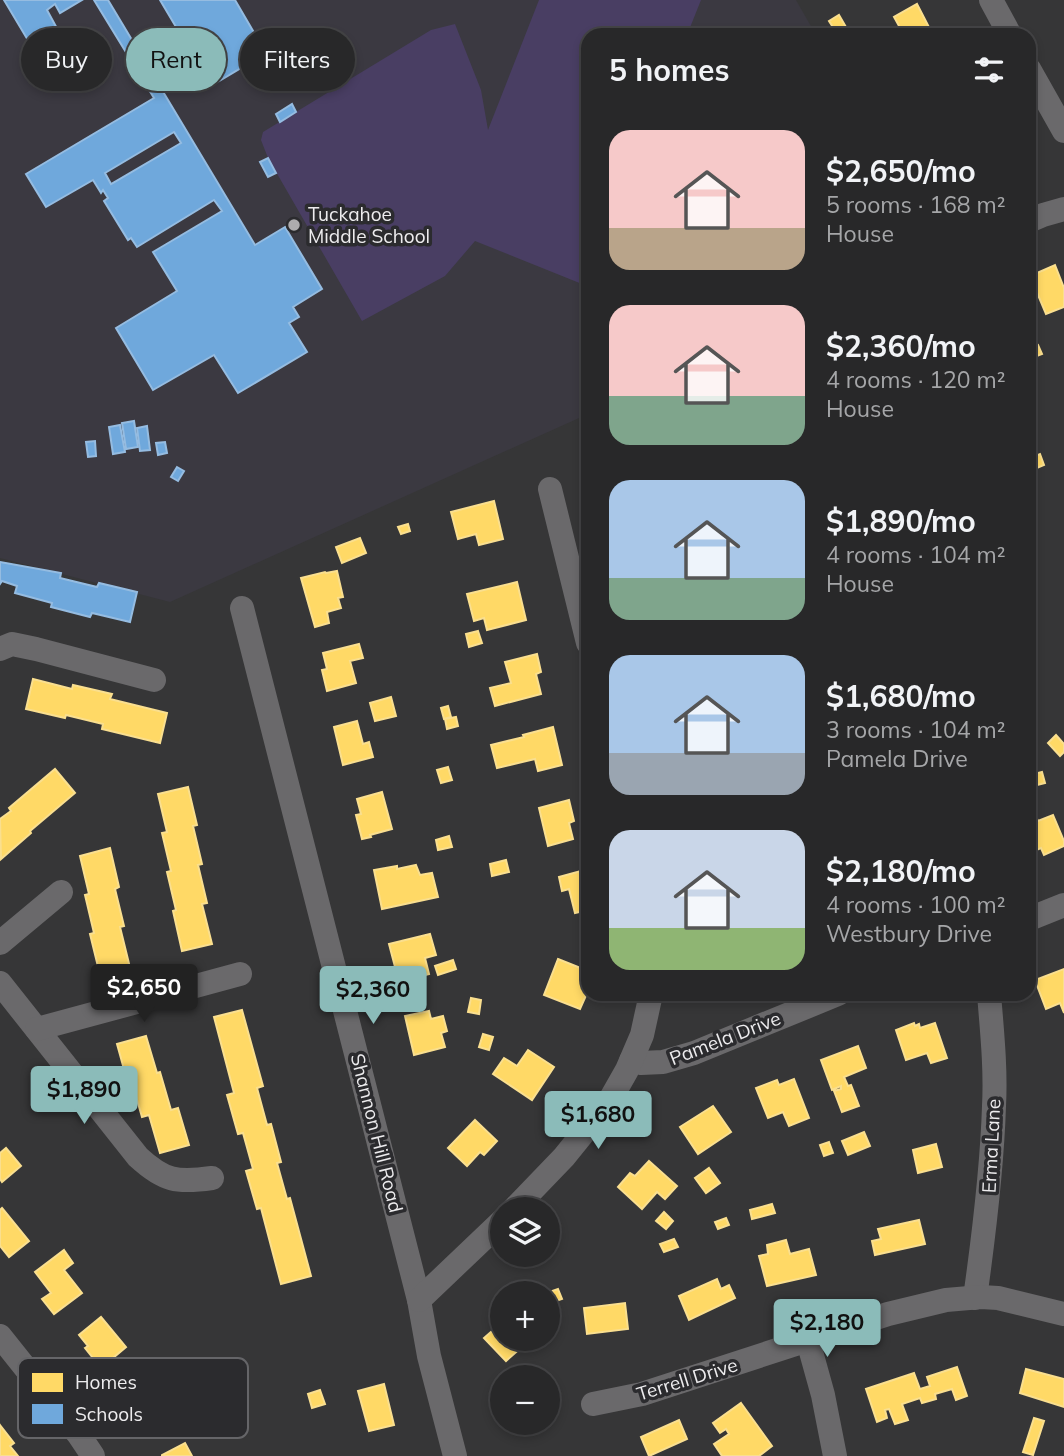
<!DOCTYPE html>
<html lang="en">
<head>
<meta charset="utf-8">
<style>
	:root { --surface:#282829; --page:#303031; --text:#f1f3f6; --muted:#a5a6a8; --line:#444446; --accent:#8bbbb9 }
	body { margin:0; font-family:Mulish,sans-serif; background:var(--page); color:var(--text); height:100vh; display:flex; flex-direction:column; font-size:26px; white-space:nowrap }
	* { box-sizing:border-box; margin:0 }
	p { font-size:23px; color:var(--muted) }
	.icon { flex:none; width:38px; height:38px; fill:none; stroke:currentColor; stroke-width:2; stroke-linecap:round; stroke-linejoin:round }
	.map { position:relative; flex:1; overflow:hidden }
	.sheet { position:absolute; left:581px; top:28px; width:455px; height:973px; display:flex; flex-direction:column; background:var(--surface); border-radius:21px; box-shadow:0 4px 10px #0003,0 0 0 2px var(--line) }
	.sheet>* { flex:none }
	.top-card { position:absolute; left:21px; top:28px; width:455px; height:63px; display:flex; gap:14px }
	.controls { position:absolute; left:490px; top:1197px; display:grid; gap:14px }
	.controls a { display:grid; place-items:center; width:70px; height:70px; border-radius:50%; background:var(--surface); box-shadow:0 4px 10px #0003,0 0 0 2px var(--line); font-size:35px }
	.price { position:absolute; translate:-50% -60px; padding:0 16px; border-radius:7px; background:var(--accent); color:#111; font-size:23px; line-height:46px; filter:drop-shadow(0 2px 4px #0008) }
	.price::after { content:''; position:absolute; left:50%; top:42px; width:21px; height:16px; margin-left:-10px; background:inherit; clip-path:polygon(0 0,100% 0,50% 100%) }
	.price.on { background:#222; color:#fff }
	ul { padding:0; list-style:none }
	li { display:flex; align-items:center; gap:21px; height:175px; padding:0 28px }
	li span { display:grid; place-items:center; flex:none; width:196px; height:140px; border-radius:21px; color:#555 }
	li>.icon { margin-inline-start:auto }
	span .icon { width:84px; height:84px; fill:#fffc; stroke-width:1 }
	li b { font-size:30px }
	h2 { display:flex; justify-content:space-between; align-items:center; height:84px; padding:0 28px; font-size:30px }
	.chip { padding:0 24px; border-radius:32px; background:var(--surface); box-shadow:0 4px 10px #0003,0 0 0 2px var(--line); font-size:24px; line-height:63px }
	.chip.on { background:var(--accent); color:#111 }
	.map>svg:first-child { display:block }
	.built { fill:#3b3941 }
	.green { fill:#493e63 }
	.homes { fill:#ffd966; stroke:#fadf8f; stroke-width:2 }
	.schools { fill:#6fa8dc; stroke:#95bce1; stroke-width:2; fill-rule:evenodd }
	.lines { fill:none; stroke-linecap:round; stroke-linejoin:round }
	.street { stroke:#6a696b; stroke-width:24 }
	.poi-dot { fill:#adacae; stroke:#2b2b2e; stroke-width:2.5 }
	.labels { text-anchor:middle; stroke-width:7; stroke-linejoin:round; paint-order:stroke }
	.poi-label { font-size:19px; fill:#edecee; stroke:#2b2b2e; text-anchor:start }
	.street-label { font-size:19px; fill:#edecee; stroke:#2b2b2e }
	.key { fill:#2b2b2e; stroke:#656568; stroke-width:2 }
	.key-label { font-size:19px; fill:#edecee }
</style>
</head>
<body>
<div class="map">
<svg width="1064" height="1456" viewBox="0 0 1064 1456">
	<rect width="100%" height="100%" fill="#363637"/>
	<!-- built -->
	<path class="built" d="M0,0H796L816,35H588V414L170,602L0,558Z"/>
	<!-- green -->
	<path class="green" d="M539,0H701L687,35H588L587,286L475,241L445,276L362,321L268,158L261,140L263,132L431,30L455,24L481,90L488,130Z"/>
	<!-- homes -->
	<g class="homes">
		<path d="M917,4L933,35H904L894,17Z"/>
		<path d="M839,15L846,27L836,32L829,21Z"/>
		<path d="M1055,265L1064,288V307L1046,314L1030,276Z"/>
		<path d="M1038,345L1042,354L1032,358L1029,348Z"/>
		<path d="M1040,454L1044,465L1037,468L1033,457Z"/>
		<path d="M494,501L503,539L479,545L476,534L458,539L451,512Z"/>
		<path d="M408,524L410,531L401,534L398,527Z"/>
		<path d="M360,538L366,553L342,563L336,547Z"/>
		<path d="M337,571L343,597L338,598L341,608L327,612L329,623L315,627L301,578L325,572L326,573Z"/>
		<path d="M517,582L526,620L487,630L484,618L474,621L467,594Z"/>
		<path d="M478,631L482,643L469,647L466,634Z"/>
		<path d="M359,644L363,658L350,661L356,683L327,691L322,670L327,669L323,653Z"/>
		<path d="M537,654L541,672L536,674L541,694L495,706L490,688L511,683L505,662Z"/>
		<path d="M33,679L72,689L73,685L112,694L110,699L167,713L160,743L102,729L103,724L66,715L65,718L26,709Z"/>
		<path d="M391,697L396,716L375,721L370,703Z"/>
		<path d="M448,706L451,717L444,719L441,708Z"/>
		<path d="M456,717L458,726L447,729L445,719Z"/>
		<path d="M357,721L363,744L369,742L373,757L343,765L334,727Z"/>
		<path d="M553,727L562,765L538,771L535,759L497,768L491,745L524,737L523,735Z"/>
		<path d="M1056,735L1064,744V752L1060,756L1048,743Z"/>
		<path d="M448,767L452,780L441,783L437,770Z"/>
		<path d="M55,769L75,793L30,831L31,833L1,859L0,819L11,811L9,808Z"/>
		<path d="M1042,772L1045,783L1033,786L1030,775Z"/>
		<path d="M188,787L197,825L193,826L202,864L198,865L207,903L202,904L212,944L182,951L173,911L176,910L167,872L171,871L162,833L167,832L158,794Z"/>
		<path d="M382,792L392,829L370,835L371,837L362,839L356,815L361,814L357,799Z"/>
		<path d="M569,800L574,821L569,823L573,839L548,846L539,808Z"/>
		<path d="M1032,808L1038,821L1053,815L1064,841V846L1044,855L1041,848L1029,853V809Z"/>
		<path d="M449,836L452,847L438,850L436,840Z"/>
		<path d="M110,848L119,887L115,889L124,926L120,927L134,984L104,991L90,934L94,933L85,895L89,894L80,856Z"/>
		<path d="M506,860L509,872L492,876L490,864Z"/>
		<path d="M416,865L420,875L432,873L438,897L382,909L374,870L397,866V869Z"/>
		<path d="M588,869V910L575,913L569,889L562,891L559,877Z"/>
		<path d="M430,934L436,955L425,958L429,974L399,982L389,944Z"/>
		<path d="M558,959L588,971V991L580,1009L544,995Z"/>
		<path d="M453,960L456,969L438,975L435,966Z"/>
		<path d="M1064,969V1013L1060,1003L1046,1009L1035,980Z"/>
		<path d="M471,998L481,1000L479,1014L468,1012Z"/>
		<path d="M242,1010L263,1086L257,1088L267,1125L271,1124L281,1162L277,1163L287,1199L290,1198L311,1276L281,1284L261,1208L257,1209L246,1171L253,1169L243,1133L238,1134L227,1095L234,1093L214,1017Z"/>
		<path d="M429,1011L431,1019L443,1016L447,1031L441,1033L445,1047L414,1055L405,1016Z"/>
		<path d="M914,1023L915,1026L919,1024L920,1028L935,1023L947,1058L931,1063L927,1053L906,1060L896,1030Z"/>
		<path d="M483,1034L493,1037L489,1050L479,1047Z"/>
		<path d="M146,1036L157,1073L160,1072L171,1110L178,1108L189,1145L160,1153L149,1115L142,1117L131,1079L127,1080L117,1044Z"/>
		<path d="M858,1046L866,1068L844,1077L848,1086L851,1085L859,1106L842,1112L834,1091L841,1089V1086L832,1090L821,1060Z"/>
		<path d="M528,1050L554,1067L532,1100L493,1074L504,1058L517,1066Z"/>
		<path d="M794,1079L809,1118L789,1126L783,1112L768,1118L756,1088L777,1080L779,1085Z"/>
		<path d="M713,1106L731,1132L698,1154L680,1127Z"/>
		<path d="M475,1120L497,1141L484,1155L480,1152L467,1166L448,1148Z"/>
		<path d="M864,1132L870,1146L848,1155L842,1141Z"/>
		<path d="M829,1142L833,1153L824,1156L820,1145Z"/>
		<path d="M936,1144L942,1167L918,1173L913,1150Z"/>
		<path d="M6,1148L21,1166L2,1182L0,1179V1153Z"/>
		<path d="M649,1161L677,1186L665,1199L657,1192L642,1209L618,1187L630,1173L635,1176Z"/>
		<path d="M709,1168L720,1183L706,1193L695,1178Z"/>
		<path d="M772,1204L775,1213L752,1219L750,1210Z"/>
		<path d="M2,1208L29,1241L9,1257L0,1246V1210Z"/>
		<path d="M664,1212L673,1221L666,1229L656,1221Z"/>
		<path d="M726,1218L729,1225L718,1229L715,1222Z"/>
		<path d="M919,1220L925,1244L875,1255L872,1241L881,1239L878,1229Z"/>
		<path d="M674,1239L678,1247L664,1252L660,1244Z"/>
		<path d="M786,1240L790,1254L809,1249L816,1275L767,1286L759,1256L768,1254L767,1245Z"/>
		<path d="M64,1250L73,1263L64,1270L82,1293L54,1314L42,1299L51,1293L35,1272Z"/>
		<path d="M717,1279L721,1289L729,1285L735,1298L689,1320L679,1296Z"/>
		<path d="M558,1289L562,1299L553,1302L549,1292Z"/>
		<path d="M625,1303L628,1329L587,1334L584,1308Z"/>
		<path d="M101,1317L126,1347L101,1368L85,1348L88,1346L79,1335Z"/>
		<path d="M501,1323L502,1339H531L506,1361L484,1338Z"/>
		<path d="M957,1367L967,1396L956,1400L952,1389L935,1394L936,1399L922,1403L920,1398L902,1404L908,1420L895,1424L889,1409L885,1410L887,1418L877,1422L866,1389L914,1373L920,1389L930,1386L927,1377Z"/>
		<path d="M1026,1369L1064,1379V1407L1020,1393Z"/>
		<path d="M384,1384L394,1425L369,1431L358,1391Z"/>
		<path d="M320,1390L325,1404L312,1408L308,1394Z"/>
		<path d="M741,1403L772,1446L759,1456H722L714,1444L729,1434L726,1429L720,1433L713,1423Z"/>
		<path d="M1034,1418L1044,1421L1033,1455L1023,1452Z"/>
		<path d="M679,1420L687,1439L649,1456L641,1437Z"/>
		<path d="M0,1425L14,1443L10,1446L18,1456H0Z"/>
		<path d="M185,1443L192,1456H162V1455Z"/>
	</g>
	<!-- schools -->
	<g class="schools">
		<path d="M4,0H82L60,13L55,4L47,10L60,34L48,42L43,34L29,42Z"/>
		<path d="M94,0H108L255,245L285,227L322,289L293,307L299,317L289,323L307,352L238,393L214,355L153,390L116,328L177,291L153,252L222,211L214,200L137,247L131,238L128,240L104,201L108,198L103,190L101,193L93,180L46,207L26,174L154,98ZM174,132L181,143L111,184L105,173Z"/>
		<path d="M160,0H235L266,53L211,86Z"/>
		<path d="M292,104L296,112L280,122L276,114Z"/>
		<path d="M268,158L276,173L268,177L260,162Z"/>
		<path d="M134,421L138,447L126,449L122,423Z"/>
		<path d="M120,425L125,452L113,454L109,427Z"/>
		<path d="M147,426L150,450L140,451L137,428Z"/>
		<path d="M95,441L96,456L88,457L86,442Z"/>
		<path d="M165,442L167,453L158,455L156,443Z"/>
		<path d="M177,467L184,471L178,481L171,477Z"/>
		<path d="M0,562L61,573L60,578L97,587L99,583L137,592L130,622L92,613L90,617L51,607L52,603L15,593L17,586L2,581L0,584Z"/>
	</g>
	<g class="lines">
		<!-- street -->
		<g class="street">
			<path d="M991,0L1010,35"/>
			<path d="M1029,69L1064,131"/>
			<path d="M1029,221L1043,215L1064,209"/>
			<path d="M550,489L588,643"/>
			<path d="M242,608L419,1300L429,1356L455,1456"/>
			<path d="M0,649L12,644L36,649L154,680"/>
			<path d="M1029,919L1064,905"/>
			<path d="M0,943L61,892"/>
			<path d="M0,983L138,1157C164,1181 177,1183 212,1178"/>
			<path d="M37,1029L240,974"/>
			<path d="M631,1061L641,1063L663,1062L694,1053L838,994"/>
			<path d="M514,1209L564,1157L610,1100L627,1070L642,1035L651,994"/>
			<path d="M975,1298C984,1234 992,1171 994,1106C996,1069 992,1031 989,994"/>
			<path d="M419,1300L502,1221"/>
			<path d="M0,1336L79,1435L93,1456"/>
			<path d="M808,1341L823,1395L835,1456"/>
			<path d="M593,1404L642,1394L888,1314L946,1300L981,1297L998,1298L1064,1314"/>
		</g>
	</g>
	<!-- markers -->
	<circle class="poi-dot" cx="294" cy="225" r="7"/>
	<g class="labels">
		<!-- poi labels -->
		<g class="poi-label">
			<text x="308" y="221">Tuckahoe<tspan x="308" dy="22">Middle School</tspan></text>
		</g>
		<!-- street labels -->
		<g class="street-label">
			<text transform="translate(725 1038) rotate(-21)" y="7">Pamela Drive</text>
			<text transform="translate(377 1133) rotate(76)" y="7">Shannon Hill Road</text>
			<text transform="translate(991 1146) rotate(-87)" y="7">Erma Lane</text>
			<text transform="translate(687 1379) rotate(-17)" y="7">Terrell Drive</text>
		</g>
	</g>
	<!-- legend -->
	<rect x="18" y="1358" width="230" height="80" rx="10" class="key"/>
	<rect x="32" y="1373" width="31" height="19" fill="#ffd966"/>
	<rect x="32" y="1404" width="31" height="20" fill="#6fa8dc"/>
	<g class="key-label">
		<text x="75" y="1389">Homes</text>
		<text x="75" y="1421">Schools</text>
	</g>
</svg>
<div class="controls">
<a><svg class="icon" aria-label="layers" viewBox="0 0 24 24"><path d="M12 4l9 5-9 5-9-5zM3 14l9 5 9-5"/></svg></a>
<a>+</a>
<a>−</a>
</div>
<b class="price on" style="left:144px;top:1024px">$2,650</b>
<b class="price" style="left:373px;top:1026px">$2,360</b>
<b class="price" style="left:84px;top:1126px">$1,890</b>
<b class="price" style="left:598px;top:1151px">$1,680</b>
<b class="price" style="left:827px;top:1359px">$2,180</b>
<div class="top-card">
<a class="chip">Buy</a>
<a class="chip on">Rent</a>
<a class="chip">Filters</a>
</div>
<section class="sheet">
<h2>5 homes<svg class="icon" aria-label="filters" viewBox="0 0 24 24"><path d="M4 7h16M4 17h16"/><circle cx="9" cy="7" r="2"/><circle cx="15" cy="17" r="2"/></svg></h2>
<ul>
<li><span style="background:linear-gradient(#f6c9c9 70%,#b9a48a 0)"><svg class="icon" aria-label="home" viewBox="0 0 24 24"><path d="M3 11l9-7 9 7M6 9v11h12V9"/></svg></span><div><b>$2,650/mo</b><p>5 rooms · 168 m²</p><p>House</p></div></li>
<li><span style="background:linear-gradient(#f6c9c9 65%,#7fa58c 0)"><svg class="icon" aria-label="home" viewBox="0 0 24 24"><path d="M3 11l9-7 9 7M6 9v11h12V9"/></svg></span><div><b>$2,360/mo</b><p>4 rooms · 120 m²</p><p>House</p></div></li>
<li><span style="background:linear-gradient(#a9c7e8 70%,#7fa58c 0)"><svg class="icon" aria-label="home" viewBox="0 0 24 24"><path d="M3 11l9-7 9 7M6 9v11h12V9"/></svg></span><div><b>$1,890/mo</b><p>4 rooms · 104 m²</p><p>House</p></div></li>
<li><span style="background:linear-gradient(#a9c7e8 70%,#9aa5b1 0)"><svg class="icon" aria-label="home" viewBox="0 0 24 24"><path d="M3 11l9-7 9 7M6 9v11h12V9"/></svg></span><div><b>$1,680/mo</b><p>3 rooms · 104 m²</p><p>Pamela Drive</p></div></li>
<li><span style="background:linear-gradient(#c9d6e8 70%,#8fb573 0)"><svg class="icon" aria-label="home" viewBox="0 0 24 24"><path d="M3 11l9-7 9 7M6 9v11h12V9"/></svg></span><div><b>$2,180/mo</b><p>4 rooms · 100 m²</p><p>Westbury Drive</p></div></li>
</ul>
</section>
</div>
</body>
</html>
